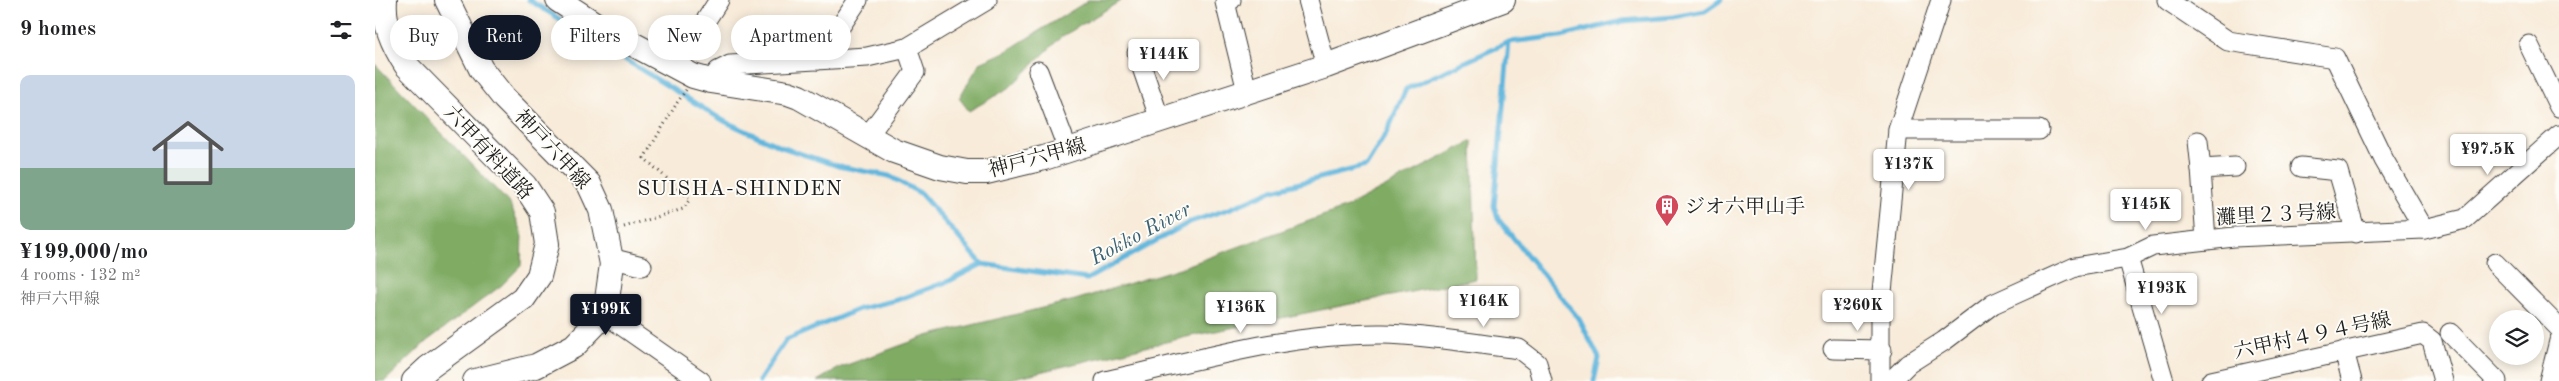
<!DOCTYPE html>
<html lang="en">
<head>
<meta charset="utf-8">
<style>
	:root { --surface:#fff; --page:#f2f2f2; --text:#202124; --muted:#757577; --line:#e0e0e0; --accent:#111827 }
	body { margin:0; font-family:"Old Standard TT","Noto Serif JP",serif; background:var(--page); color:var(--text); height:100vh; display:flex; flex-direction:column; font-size:19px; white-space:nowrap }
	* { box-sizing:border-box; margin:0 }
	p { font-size:16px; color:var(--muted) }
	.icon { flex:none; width:28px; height:28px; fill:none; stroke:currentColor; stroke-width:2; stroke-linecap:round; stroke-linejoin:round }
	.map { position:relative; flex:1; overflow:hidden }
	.sheet { display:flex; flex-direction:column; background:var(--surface); width:375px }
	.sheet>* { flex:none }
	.banner { position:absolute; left:15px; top:15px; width:475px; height:45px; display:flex; gap:10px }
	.buttons { position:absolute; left:2114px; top:310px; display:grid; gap:10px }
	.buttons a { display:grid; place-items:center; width:55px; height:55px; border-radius:50%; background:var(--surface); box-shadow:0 2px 12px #0003; font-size:25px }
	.price { position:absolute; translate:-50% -42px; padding:0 11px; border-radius:5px; background:#fff; color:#222; font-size:16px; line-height:32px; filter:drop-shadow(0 1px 2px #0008) }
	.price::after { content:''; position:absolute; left:50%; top:30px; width:15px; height:11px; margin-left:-8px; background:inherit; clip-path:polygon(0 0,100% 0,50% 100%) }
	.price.on { background:var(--accent); color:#fff }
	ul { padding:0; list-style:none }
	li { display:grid; align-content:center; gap:10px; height:265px; padding:0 20px }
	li+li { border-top:1px solid var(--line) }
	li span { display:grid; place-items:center; height:155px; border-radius:10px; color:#555 }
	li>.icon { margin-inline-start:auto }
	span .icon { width:90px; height:90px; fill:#fffc; stroke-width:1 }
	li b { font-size:21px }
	h2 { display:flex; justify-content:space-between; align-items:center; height:60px; padding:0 20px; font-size:21px }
	.tag { padding:0 18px; border-radius:22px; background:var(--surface); box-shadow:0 2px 12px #0003; font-size:18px; line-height:45px }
	.tag.on { background:var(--accent); color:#fff }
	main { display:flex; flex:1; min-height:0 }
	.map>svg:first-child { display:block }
	.forest { fill:#7fab63; stroke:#4e6440 }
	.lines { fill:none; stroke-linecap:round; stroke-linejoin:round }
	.stream { stroke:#60b6dd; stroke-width:5 }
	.minor-casing { stroke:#3d3b38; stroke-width:21 }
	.major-casing { stroke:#3d3b38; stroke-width:26 }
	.path { stroke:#3d3b38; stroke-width:3; stroke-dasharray:1 4; stroke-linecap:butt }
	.minor { stroke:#fff; stroke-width:19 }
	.major { stroke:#fff; stroke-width:24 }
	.path-bridge { stroke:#3d3b38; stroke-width:3; stroke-dasharray:1 4; stroke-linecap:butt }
	.labels { text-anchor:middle; stroke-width:4; stroke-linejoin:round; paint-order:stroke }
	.street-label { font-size:20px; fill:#1c1c1c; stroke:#fdfcf7 }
	.poi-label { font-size:20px; fill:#1c1c1c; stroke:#fdfcf7; text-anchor:start }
	.neighbourhood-label { font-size:21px; letter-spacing:1px; fill:#1c1c1c; stroke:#fdfcf7 }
	.water-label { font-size:21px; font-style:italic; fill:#3b6173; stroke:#fdfcf7 }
</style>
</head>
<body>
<main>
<section class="sheet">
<h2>9 homes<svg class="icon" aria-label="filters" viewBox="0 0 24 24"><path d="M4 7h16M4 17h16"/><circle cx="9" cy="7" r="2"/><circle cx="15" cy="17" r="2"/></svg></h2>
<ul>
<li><span style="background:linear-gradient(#c9d6e8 60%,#7fa58c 0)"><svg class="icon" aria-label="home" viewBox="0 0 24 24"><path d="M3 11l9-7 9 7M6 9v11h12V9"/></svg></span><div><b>¥199,000/mo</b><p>4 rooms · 132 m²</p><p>神戸六甲線</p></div></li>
</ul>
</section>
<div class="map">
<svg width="2184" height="381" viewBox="0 0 2184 381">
	<rect width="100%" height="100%" fill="#fdfcf7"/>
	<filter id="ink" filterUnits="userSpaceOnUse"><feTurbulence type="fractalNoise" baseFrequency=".02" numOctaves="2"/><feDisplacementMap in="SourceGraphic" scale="10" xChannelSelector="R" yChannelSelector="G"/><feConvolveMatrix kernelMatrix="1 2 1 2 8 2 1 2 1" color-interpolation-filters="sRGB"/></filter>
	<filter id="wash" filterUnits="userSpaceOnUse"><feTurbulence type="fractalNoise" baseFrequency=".0096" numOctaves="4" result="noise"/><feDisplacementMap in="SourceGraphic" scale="20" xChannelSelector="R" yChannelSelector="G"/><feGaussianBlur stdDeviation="1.12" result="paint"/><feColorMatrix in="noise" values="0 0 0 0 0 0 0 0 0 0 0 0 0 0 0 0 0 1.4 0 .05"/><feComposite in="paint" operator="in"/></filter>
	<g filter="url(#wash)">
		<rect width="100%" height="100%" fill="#f8ebd9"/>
		<!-- forest -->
		<g class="forest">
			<path d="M714,0H747L685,38L634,88L594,111L584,98L605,63L630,52Z"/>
			<path d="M0,64L135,204L147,232L146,266L127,285L52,341L10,381H0Z"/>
			<path d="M1097,141L1101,279L816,336L627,381H442L466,367L552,336L700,300L808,267L972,207Z"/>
		</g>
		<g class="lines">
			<!-- stream -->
			<g class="stream">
				<path d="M154,0L349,121L406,147L463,166L514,176L545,193L607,264"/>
				<path d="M1134,42L1119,206L1123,219L1204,319L1224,358L1219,381"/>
				<path d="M384,381L411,340L484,309L522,300L574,281L607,264L712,279L815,222L854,209L898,190L991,166L1012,132L1031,89L1134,42L1186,36L1248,21L1298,17L1330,11L1346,0"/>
			</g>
		</g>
	</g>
	<g filter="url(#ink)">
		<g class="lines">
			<!-- minor casing -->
			<g class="minor-casing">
				<g id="minor">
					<path d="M856,0L850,2L872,91"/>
					<path d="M933,0L951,66"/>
					<path d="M1792,0L1853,41L1960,58L2009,160L2049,229"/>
					<path d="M2154,45L2184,107"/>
					<path d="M762,53L785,120"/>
					<path d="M443,60L483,0"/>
					<path d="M300,68L344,0"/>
					<path d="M663,71L693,150"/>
					<path d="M336,81L343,71L355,65L492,57L532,48L612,0"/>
					<path d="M1523,130H1664"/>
					<path d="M492,137L540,72L532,48"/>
					<path d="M1823,141L1826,169"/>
					<path d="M1926,167L1963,171L1981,233"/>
					<path d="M1831,240L1826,169L1860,167"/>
					<path d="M235,258L267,266"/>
					<path d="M1753,258L1789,381"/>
					<path d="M2120,263L2184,328"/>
					<path d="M230,314L326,381"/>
					<path d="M2075,333L2122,381"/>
					<path d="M1458,349L1507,350"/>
					<path d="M1969,351L1977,381"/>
					<path d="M730,381C820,361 914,333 1008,334C1053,335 1099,344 1144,349L1162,363L1167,381"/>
					<path d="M1505,381V312L1523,130L1566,0"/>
					<path d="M1516,381L1533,364L1569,341L1618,304L1700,267L1753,258L1778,246L1859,237L2049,229L2090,219L2184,135"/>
					<path d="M1836,381L2048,334L2057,341L2068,381"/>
					<path d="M2174,381L2184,341"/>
				</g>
			</g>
			<!-- major casing -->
			<g class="major-casing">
				<g id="major">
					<path d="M10,0C8,23 18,45 31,65L150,186L167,212L172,244L164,276L148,299L53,368L39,381"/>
					<path d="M72,0L106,69L129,98L214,184L226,210L237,264L230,314L199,346L161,366L100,381"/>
					<path d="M183,0L220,24L318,76L336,81L413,93L424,97L519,151L565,167L592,172H611L669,158L951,66L1128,0"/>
				</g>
			</g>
			<!-- path -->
			<path class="path" d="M249,227L308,209L315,199L269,158L302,103"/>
			<!-- minor -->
			<use href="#minor" class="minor"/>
			<!-- major -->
			<use href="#major" class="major"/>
			<!-- path-bridge -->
			<path class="path-bridge" d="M302,103L313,87"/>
		</g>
	</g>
	<!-- icons -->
	<defs>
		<g id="building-pin" transform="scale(1.25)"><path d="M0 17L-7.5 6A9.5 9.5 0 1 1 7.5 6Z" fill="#d1495b" stroke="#fdfcf7"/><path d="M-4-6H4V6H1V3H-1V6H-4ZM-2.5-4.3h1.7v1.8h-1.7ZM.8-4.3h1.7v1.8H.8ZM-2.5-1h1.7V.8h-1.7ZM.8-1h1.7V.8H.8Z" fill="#fff"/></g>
	</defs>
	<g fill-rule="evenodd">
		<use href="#building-pin" x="1292" y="206"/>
	</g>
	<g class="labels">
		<!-- street labels -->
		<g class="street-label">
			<text transform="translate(178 149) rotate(47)" y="7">神戸六甲線</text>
			<text transform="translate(114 152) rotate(47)" y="7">六甲有料道路</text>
			<text transform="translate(662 157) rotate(-15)" y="7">神戸六甲線</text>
			<text transform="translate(1901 214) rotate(-3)" y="7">灘里２３号線</text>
			<text transform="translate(1937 335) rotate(-12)" y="7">六甲村４９４号線</text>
		</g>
		<!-- poi labels -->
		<g class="poi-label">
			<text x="1310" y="213">ジオ六甲山手</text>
		</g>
		<!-- neighbourhood labels -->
		<g class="neighbourhood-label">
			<text x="365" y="195">SUISHA-SHINDEN</text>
		</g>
		<!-- water labels -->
		<g class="water-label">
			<text transform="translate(765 233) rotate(-28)" y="7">Rokko River</text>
		</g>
	</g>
</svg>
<div class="buttons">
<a><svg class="icon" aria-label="layers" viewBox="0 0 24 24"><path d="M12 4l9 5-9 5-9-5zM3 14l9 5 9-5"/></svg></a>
</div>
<b class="price" style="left:789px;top:81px">¥144K</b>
<b class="price" style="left:2113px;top:176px">¥97.5K</b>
<b class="price" style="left:1534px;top:191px">¥137K</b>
<b class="price" style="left:1771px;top:231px">¥145K</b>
<b class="price" style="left:1787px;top:315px">¥193K</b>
<b class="price" style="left:1109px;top:328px">¥164K</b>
<b class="price" style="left:1483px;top:332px">¥260K</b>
<b class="price" style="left:866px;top:334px">¥136K</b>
<b class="price on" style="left:231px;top:336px">¥199K</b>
<div class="banner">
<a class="tag">Buy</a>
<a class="tag on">Rent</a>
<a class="tag">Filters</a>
<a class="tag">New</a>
<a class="tag">Apartment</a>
</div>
</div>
</main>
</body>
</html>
